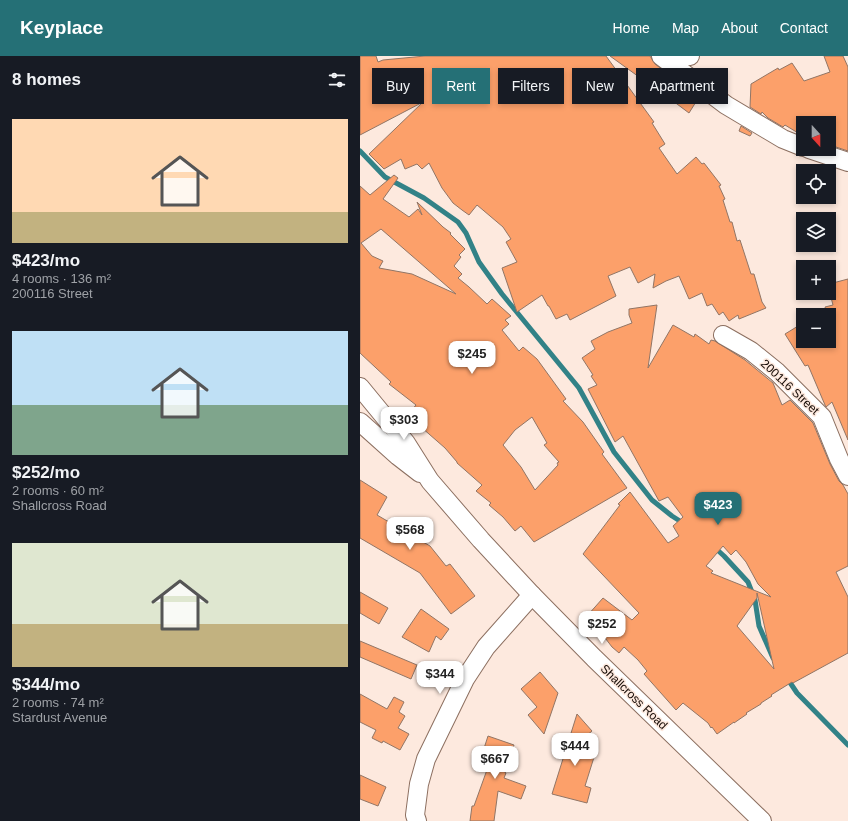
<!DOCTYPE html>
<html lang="en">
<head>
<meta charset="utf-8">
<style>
	:root { --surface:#171b24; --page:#242831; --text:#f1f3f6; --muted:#9ea1a6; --accent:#257076 }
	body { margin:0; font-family:Helvetica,sans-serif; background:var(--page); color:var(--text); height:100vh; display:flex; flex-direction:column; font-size:15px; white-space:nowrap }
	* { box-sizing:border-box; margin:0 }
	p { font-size:13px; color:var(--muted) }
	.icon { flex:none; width:22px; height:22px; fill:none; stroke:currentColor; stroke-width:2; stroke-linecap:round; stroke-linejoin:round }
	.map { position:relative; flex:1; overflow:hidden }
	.details { display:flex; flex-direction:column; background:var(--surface); width:360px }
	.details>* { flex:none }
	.top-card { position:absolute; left:12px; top:12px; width:380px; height:36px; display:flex; gap:8px }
	.needle { width:26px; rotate:159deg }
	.controls { position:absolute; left:436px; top:60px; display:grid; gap:8px }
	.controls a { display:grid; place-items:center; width:40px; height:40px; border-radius:0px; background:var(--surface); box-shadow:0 2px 6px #0003; font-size:20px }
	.price { position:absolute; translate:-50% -34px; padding:0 9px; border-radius:8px; background:#fff; color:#222; font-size:13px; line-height:26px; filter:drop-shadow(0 1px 2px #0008) }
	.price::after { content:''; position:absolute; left:50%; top:24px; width:12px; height:9px; margin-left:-6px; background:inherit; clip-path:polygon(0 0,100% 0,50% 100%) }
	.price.selected { background:var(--accent); color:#fff }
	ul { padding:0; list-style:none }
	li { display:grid; align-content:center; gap:8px; height:212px; padding:0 12px }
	li span { display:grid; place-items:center; height:124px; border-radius:0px; color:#555 }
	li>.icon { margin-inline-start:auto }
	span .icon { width:72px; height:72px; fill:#fffc; stroke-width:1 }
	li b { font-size:17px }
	h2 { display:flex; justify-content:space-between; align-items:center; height:48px; padding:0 12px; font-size:17px }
	.pill { padding:0 14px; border-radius:0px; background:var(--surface); box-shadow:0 2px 6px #0003; font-size:14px; line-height:36px }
	.pill.selected { background:var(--accent); color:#fff }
	header { display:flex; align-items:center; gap:24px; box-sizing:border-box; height:56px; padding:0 20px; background:var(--accent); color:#fff }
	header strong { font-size:19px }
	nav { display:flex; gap:22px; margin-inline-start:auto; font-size:14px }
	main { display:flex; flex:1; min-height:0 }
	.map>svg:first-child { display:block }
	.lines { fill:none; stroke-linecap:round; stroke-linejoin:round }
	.stream { stroke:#328287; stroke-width:5 }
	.building { fill:#fca06a; stroke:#917565; fill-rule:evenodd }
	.minor-casing { stroke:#8c6f60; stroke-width:20 }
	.minor { stroke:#fff; stroke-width:18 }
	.labels { text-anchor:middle; stroke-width:3; stroke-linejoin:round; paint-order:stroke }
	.street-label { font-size:12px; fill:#140a05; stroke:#fde9de }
</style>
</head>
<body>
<header>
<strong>Keyplace</strong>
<nav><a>Home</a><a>Map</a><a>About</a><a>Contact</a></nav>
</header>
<main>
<section class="details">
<h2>8 homes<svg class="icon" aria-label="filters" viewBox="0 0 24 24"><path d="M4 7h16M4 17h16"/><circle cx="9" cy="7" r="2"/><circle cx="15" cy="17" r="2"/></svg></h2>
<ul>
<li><span style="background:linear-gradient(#ffd9b3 75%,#c2b280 0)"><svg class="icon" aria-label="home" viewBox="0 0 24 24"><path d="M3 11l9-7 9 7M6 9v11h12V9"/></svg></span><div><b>$423/mo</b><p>4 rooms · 136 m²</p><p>200116 Street</p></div></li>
<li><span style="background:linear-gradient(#bfe0f5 60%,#7fa58c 0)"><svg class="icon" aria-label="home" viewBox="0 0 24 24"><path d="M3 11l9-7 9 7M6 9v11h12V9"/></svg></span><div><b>$252/mo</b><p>2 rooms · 60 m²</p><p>Shallcross Road</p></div></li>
<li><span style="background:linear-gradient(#dfe7d0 65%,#c2b280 0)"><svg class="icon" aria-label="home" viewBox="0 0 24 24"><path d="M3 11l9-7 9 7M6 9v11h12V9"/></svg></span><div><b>$344/mo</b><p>2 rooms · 74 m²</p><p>Stardust Avenue</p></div></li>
</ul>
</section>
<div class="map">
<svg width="488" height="765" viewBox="0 0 488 765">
	<rect width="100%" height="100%" fill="#fde9de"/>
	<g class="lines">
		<!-- stream -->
		<g class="stream">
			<path d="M0,95L25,121L64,142L98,166L106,177L119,206L142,238L219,332L254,396L292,444L312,460L323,467"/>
			<path d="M353,490L364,500L388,526L395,544L399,570L413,602"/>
			<path d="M427,622L437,637L488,689"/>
		</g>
	</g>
	<!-- building -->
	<g class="building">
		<path d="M0,0H16L18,6L23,4L65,0H246L294,66L292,67L305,88L299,92L317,118L336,101L342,108L344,107L361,129L359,130L365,143L363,144L370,166H372L377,185L380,184L391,218H394L402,246L406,252L379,263L378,259L369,265L363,256L359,259L352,248L347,250L342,237L329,243L319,220L306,225L293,232L295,218L278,227L270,211L248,220L256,240L210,264L207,258L196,263L189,250H188L182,239L157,256L142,212L157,206L146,186L151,183L143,171L117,149L109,159L102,154L93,147L82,132L69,107L62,113L57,108L45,113L41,103L24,113L9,98L63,46L0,79Z"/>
		<path d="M250,0H290L295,8L339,41L329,57L309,42L313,37L289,23L286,26Z"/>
		<path d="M464,0H483L488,11V95L470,89L473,80L469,77V67H443V80L425,69L423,71L408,62L402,56L401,58L390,51L391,28L418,12L419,14L432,7L444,25L470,16Z"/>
		<path d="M381,70L392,77L390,80L379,75Z"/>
		<path d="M34,119L38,122L23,143L49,161L58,153L62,159L57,146L83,171L91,177L90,178L105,193L99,199L101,201L94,210L102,218L98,222L109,231L127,248L132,243L151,260L145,264L149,268L142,274L159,295L163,291L177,303L206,343L203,345L223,366L244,396L242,398L267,432L174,486L161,470L155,475L143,461L129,449L131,447L116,435L122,429L97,407V406L85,392L61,371L67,364L52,354L56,349L29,328L31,326L0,297V130L10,139ZM21,173L96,238L52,218L19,212L23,205L12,200L1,187ZM172,361L187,387L184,389L199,406L197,407L198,409L175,434L161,411L143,389L155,374Z"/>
		<path d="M488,223V384L472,346L466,351L465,349L448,309L445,310L425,278L443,267V285H469V281L472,279L469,266V259H467L465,251L473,249L469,234V228Z"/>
		<path d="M297,249L288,312L313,269L334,281L335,278L349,288L351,284L355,285L385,304L413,327L422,349L430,344L453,367L470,408L479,425L483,429L488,438V510L476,516L488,541V597L433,627L432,626L411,639L412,640L401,647V648L386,657L387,658L374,667V666L357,678L352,671L351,672L348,667L323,647L316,654L284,618L287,615L278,604L264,591L259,597L252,591L233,566L227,560L243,542L272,564L279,557L223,498L260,449L258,448L270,436L308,487L319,480L313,470L323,461L308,441L299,445L263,380L255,386L228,333L237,329L231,320L233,319L222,302L235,293L231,285L248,276L272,267L269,259V253ZM363,490L371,499L376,494L386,506L398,528L411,541L351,517L353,515L346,510ZM397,537L414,613L377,570L397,542Z"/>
		<path d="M0,424L27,441L17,459L70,490L86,510L90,508L115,540L91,558L60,517L0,482Z"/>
		<path d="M0,536L28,552L19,568L0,557Z"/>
		<path d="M61,553L89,573L81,584L76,580L69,596L42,581Z"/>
		<path d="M0,585L57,609L51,623L0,601Z"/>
		<path d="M180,616L198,637L184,678L168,659L177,651L161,633Z"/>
		<path d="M0,638L27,653L34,641L44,646L39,656L45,660L38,672L49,678L40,694L23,685L22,687L12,682L16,674L0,666Z"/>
		<path d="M217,658L232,675L213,691L235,698L225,730L231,732L227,747L192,738Z"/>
		<path d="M128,680L154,689L145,717H146L144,722L166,730L161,743L138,735L134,765H110L112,750H114L128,711L119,708Z"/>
		<path d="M0,719L26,731L18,750L0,743Z"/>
	</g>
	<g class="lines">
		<!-- minor casing -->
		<g class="minor-casing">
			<g id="minor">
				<path d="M301,0L366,49L423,83L443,91"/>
				<path d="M304,2L330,0"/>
				<path d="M449,93L488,106"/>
				<path d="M363,279L391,295L417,316L462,361L479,403L488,420"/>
				<path d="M0,331L46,387L70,425L121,484L172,539L234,602L402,765"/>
				<path d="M0,366L38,400L60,417"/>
				<path d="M57,765L55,759L59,728L66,703L105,623L126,591L172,539"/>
			</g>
		</g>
		<!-- minor -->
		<use href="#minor" class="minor"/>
	</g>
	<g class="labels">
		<!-- street labels -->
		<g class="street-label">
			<text transform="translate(430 331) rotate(43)" y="4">200116 Street</text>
			<text transform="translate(274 641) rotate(44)" y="4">Shallcross Road</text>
		</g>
	</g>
</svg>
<div class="controls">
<a><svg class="needle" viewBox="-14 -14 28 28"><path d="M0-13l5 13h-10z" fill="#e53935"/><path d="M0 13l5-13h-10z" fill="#9ea1a6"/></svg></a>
<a><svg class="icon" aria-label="locate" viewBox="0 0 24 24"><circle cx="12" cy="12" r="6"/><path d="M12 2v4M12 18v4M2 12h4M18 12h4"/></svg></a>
<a><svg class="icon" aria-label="layers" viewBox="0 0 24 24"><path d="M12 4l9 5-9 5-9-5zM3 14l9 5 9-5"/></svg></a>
<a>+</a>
<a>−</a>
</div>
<b class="price" style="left:112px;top:319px">$245</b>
<b class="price" style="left:44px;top:385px">$303</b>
<b class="price selected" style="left:358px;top:470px">$423</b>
<b class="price" style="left:50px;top:495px">$568</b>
<b class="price" style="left:242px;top:589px">$252</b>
<b class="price" style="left:80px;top:639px">$344</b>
<b class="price" style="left:215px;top:711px">$444</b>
<b class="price" style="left:135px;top:724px">$667</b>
<div class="top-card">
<a class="pill">Buy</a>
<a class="pill selected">Rent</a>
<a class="pill">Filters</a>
<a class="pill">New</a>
<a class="pill">Apartment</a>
</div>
</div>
</main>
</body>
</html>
